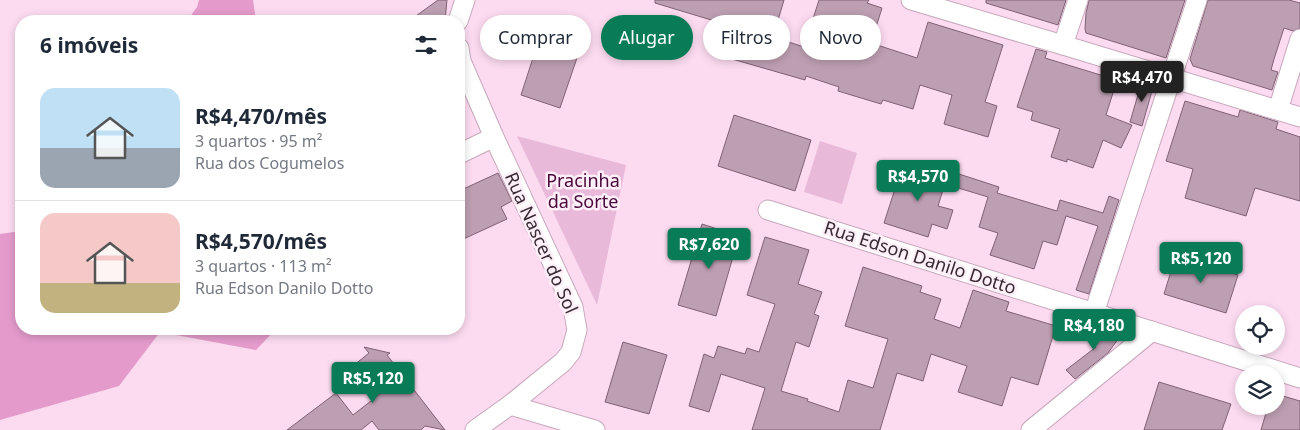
<!DOCTYPE html>
<html lang="pt">
<head>
<meta charset="utf-8">
<style>
	:root { --surface:#fff; --page:#f6f6f7; --text:#1f2937; --muted:#747a83; --line:#e0e1e3; --accent:#0a7b57 }
	body { margin:0; font-family:"Noto Sans",sans-serif; background:var(--page); color:var(--text); height:100vh; display:flex; flex-direction:column; font-size:19px; white-space:nowrap }
	* { box-sizing:border-box; margin:0 }
	p { font-size:16px; color:var(--muted) }
	.icon { flex:none; width:28px; height:28px; fill:none; stroke:currentColor; stroke-width:2; stroke-linecap:round; stroke-linejoin:round }
	.map { position:relative; flex:1; overflow:hidden }
	.side { position:absolute; left:15px; top:15px; width:450px; height:320px; display:flex; flex-direction:column; background:var(--surface); border-radius:20px; box-shadow:0 2px 8px #0003 }
	.side>* { flex:none }
	.banner { position:absolute; left:480px; top:15px; width:475px; height:45px; display:flex; gap:10px }
	.controls { position:absolute; left:1235px; top:305px; display:grid; gap:10px }
	.controls a { display:grid; place-items:center; width:50px; height:50px; border-radius:50%; background:var(--surface); box-shadow:0 2px 8px #0003; font-size:25px }
	.price { position:absolute; translate:-50% -42px; padding:0 11px; border-radius:5px; background:var(--accent); color:#fff; font-size:16px; line-height:32px; filter:drop-shadow(0 1px 2px #0008) }
	.price::after { content:''; position:absolute; left:50%; top:30px; width:15px; height:11px; margin-left:-8px; background:inherit; clip-path:polygon(0 0,100% 0,50% 100%) }
	.price.on { background:#222; color:#fff }
	ul { padding:0; list-style:none }
	li { display:flex; align-items:center; gap:15px; height:125px; padding:0 25px }
	li+li { border-top:1px solid var(--line) }
	li span { display:grid; place-items:center; flex:none; width:140px; height:100px; border-radius:15px; color:#555 }
	li>.icon { margin-inline-start:auto }
	span .icon { width:60px; height:60px; fill:#fffc; stroke-width:1 }
	li b { font-size:21px }
	h2 { display:flex; justify-content:space-between; align-items:center; height:60px; padding:0 25px; font-size:21px }
	.chip { padding:0 18px; border-radius:22px; background:var(--surface); box-shadow:0 2px 8px #0003; font-size:18px; line-height:45px }
	.chip.on { background:var(--accent); color:#fff }
	.map>svg:first-child { display:block }
	.green { fill:#e9b9d9 }
	.forest { fill:#e49bcc }
	.building { fill:#bd9fb2; stroke:#7e6274 }
	.lines { fill:none; stroke-linecap:round; stroke-linejoin:round }
	.minor-casing { stroke:#c7a8bc; stroke-width:21 }
	.minor { stroke:#fff; stroke-width:19 }
	.labels { text-anchor:middle; stroke-width:5; stroke-linejoin:round; paint-order:stroke }
	.park-label { font-size:18px; fill:#4a093b; stroke:#fdeff8 }
	.street-label { font-size:18px; fill:#372a32; stroke:#fdeff8 }
</style>
</head>
<body>
<div class="map">
<svg width="1300" height="430" viewBox="0 0 1300 430">
	<rect width="100%" height="100%" fill="#fcdbf0"/>
	<!-- green -->
	<g class="green">
		<path d="M517,136L626,165L597,305Z"/>
		<path d="M820,141L857,153L842,204L804,192Z"/>
	</g>
	<!-- forest -->
	<g class="forest">
		<path d="M199,0H253L256,21H187L197,7Z"/>
		<path d="M21,231V329H276L256,350L160,332L119,386L0,420V234Z"/>
	</g>
	<!-- building -->
	<g class="building">
		<path d="M438,0H447L445,21H409Z"/>
		<path d="M655,0H784L773,37L804,47L819,0H869L867,3L882,8L871,43L917,58L928,22L1003,45L985,102L997,106L988,137L944,124L952,95L920,85L913,109L883,100L881,104L838,91L839,87L806,76L805,80L732,59L741,29L655,3Z"/>
		<path d="M986,0H1066L1058,25L986,3Z"/>
		<path d="M1089,0H1185L1166,58L1086,33L1085,29L1086,13Z"/>
		<path d="M1208,0H1289L1300,3V28L1293,31L1284,28L1274,59L1271,70L1278,72L1272,90L1193,66L1190,59Z"/>
		<path d="M541,33L581,46L560,108L521,95Z"/>
		<path d="M1036,49L1047,52L1045,58L1117,80L1106,115L1132,125L1121,148L1103,140L1093,168L1067,159V162L1051,157L1060,129L1031,120L1033,112L1017,107Z"/>
		<path d="M1142,81L1154,84L1142,126L1130,122Z"/>
		<path d="M1185,101L1238,117L1240,110L1278,122L1276,129L1300,137V201L1255,188L1246,216L1185,198L1193,169L1166,161Z"/>
		<path d="M734,115L811,140L795,191L718,166Z"/>
		<path d="M903,164L947,177L938,206L953,210L947,229L932,224L928,237L884,223Z"/>
		<path d="M498,173L512,201L501,207L507,219L459,241V191Z"/>
		<path d="M959,174L999,187L997,193L1057,211L1060,200L1103,213L1109,196L1119,200L1089,294L1076,290L1098,226L1066,216L1057,245L1043,241L1034,269L990,255L998,233L979,227L988,197L955,187Z"/>
		<path d="M702,224L739,236L716,316L678,305Z"/>
		<path d="M765,237L809,250L798,284L822,292L814,314L819,316L809,347L796,342L781,391L808,399L807,401L839,412L848,380L873,388L888,339L845,326L863,267L922,286L920,292L941,299L934,319L960,328L973,290L1009,302L1006,311L1056,326L1038,385L1011,377L1002,406L958,392L967,366L931,354L923,381L897,373L880,430H752L765,388L721,374L709,412L689,406L704,354L714,358L718,346L745,354L747,348L759,352L775,304L747,295Z"/>
		<path d="M1176,255L1238,275L1226,313L1164,294Z"/>
		<path d="M1095,326L1106,331L1108,333L1109,338L1118,332L1121,335L1108,353L1075,379L1066,370L1096,347L1089,342Z"/>
		<path d="M623,342L667,355L649,414L605,402Z"/>
		<path d="M364,347L390,353L387,355L445,430L425,426L421,430H379L372,421L361,430H287L336,393L353,415L394,383L377,363L345,388L338,378L369,353Z"/>
		<path d="M1159,382L1231,404L1222,430H1144Z"/>
		<path d="M1276,394L1300,401V430H1261L1268,406H1276Z"/>
	</g>
	<g class="lines">
		<!-- minor casing -->
		<g class="minor-casing">
			<g id="minor">
				<path d="M911,0L1063,45L1300,117"/>
				<path d="M458,21L465,0"/>
				<path d="M1063,45L1078,0"/>
				<path d="M459,48L461,61L494,137L573,307L577,330L571,352L563,362L510,405L475,430"/>
				<path d="M1278,110L1300,39"/>
				<path d="M459,154L494,137"/>
				<path d="M768,210L1300,378"/>
				<path d="M1094,313L1197,0"/>
				<path d="M510,405L595,430"/>
				<path d="M1031,430L1152,331"/>
			</g>
		</g>
		<!-- minor -->
		<use href="#minor" class="minor"/>
	</g>
	<g class="labels">
		<!-- park labels -->
		<g class="park-label">
			<text x="583" y="187">Pracinha<tspan x="583" dy="21">da Sorte</tspan></text>
		</g>
		<!-- street labels -->
		<g class="street-label">
			<text transform="translate(541 243) rotate(66)" y="6">Rua Nascer do Sol</text>
			<text transform="translate(920 258) rotate(18)" y="6">Rua Edson Danilo Dotto</text>
		</g>
	</g>
</svg>
<div class="controls">
<a><svg class="icon" aria-label="locate" viewBox="0 0 24 24"><circle cx="12" cy="12" r="6"/><path d="M12 2v4M12 18v4M2 12h4M18 12h4"/></svg></a>
<a><svg class="icon" aria-label="layers" viewBox="0 0 24 24"><path d="M12 4l9 5-9 5-9-5zM3 14l9 5 9-5"/></svg></a>
</div>
<b class="price on" style="left:1142px;top:103px">R$4,470</b>
<b class="price" style="left:918px;top:202px">R$4,570</b>
<b class="price" style="left:709px;top:270px">R$7,620</b>
<b class="price" style="left:1201px;top:284px">R$5,120</b>
<b class="price" style="left:1094px;top:351px">R$4,180</b>
<b class="price" style="left:373px;top:404px">R$5,120</b>
<div class="banner">
<a class="chip">Comprar</a>
<a class="chip on">Alugar</a>
<a class="chip">Filtros</a>
<a class="chip">Novo</a>
</div>
<section class="side">
<h2>6 imóveis<svg class="icon" aria-label="filters" viewBox="0 0 24 24"><path d="M4 7h16M4 17h16"/><circle cx="9" cy="7" r="2"/><circle cx="15" cy="17" r="2"/></svg></h2>
<ul>
<li><span style="background:linear-gradient(#bfe0f5 60%,#9aa5b1 0)"><svg class="icon" aria-label="home" viewBox="0 0 24 24"><path d="M3 11l9-7 9 7M6 9v11h12V9"/></svg></span><div><b>R$4,470/mês</b><p>3 quartos · 95 m²</p><p>Rua dos Cogumelos</p></div></li>
<li><span style="background:linear-gradient(#f6c9c9 70%,#c2b280 0)"><svg class="icon" aria-label="home" viewBox="0 0 24 24"><path d="M3 11l9-7 9 7M6 9v11h12V9"/></svg></span><div><b>R$4,570/mês</b><p>3 quartos · 113 m²</p><p>Rua Edson Danilo Dotto</p></div></li>
</ul>
</section>
</div>
</body>
</html>
